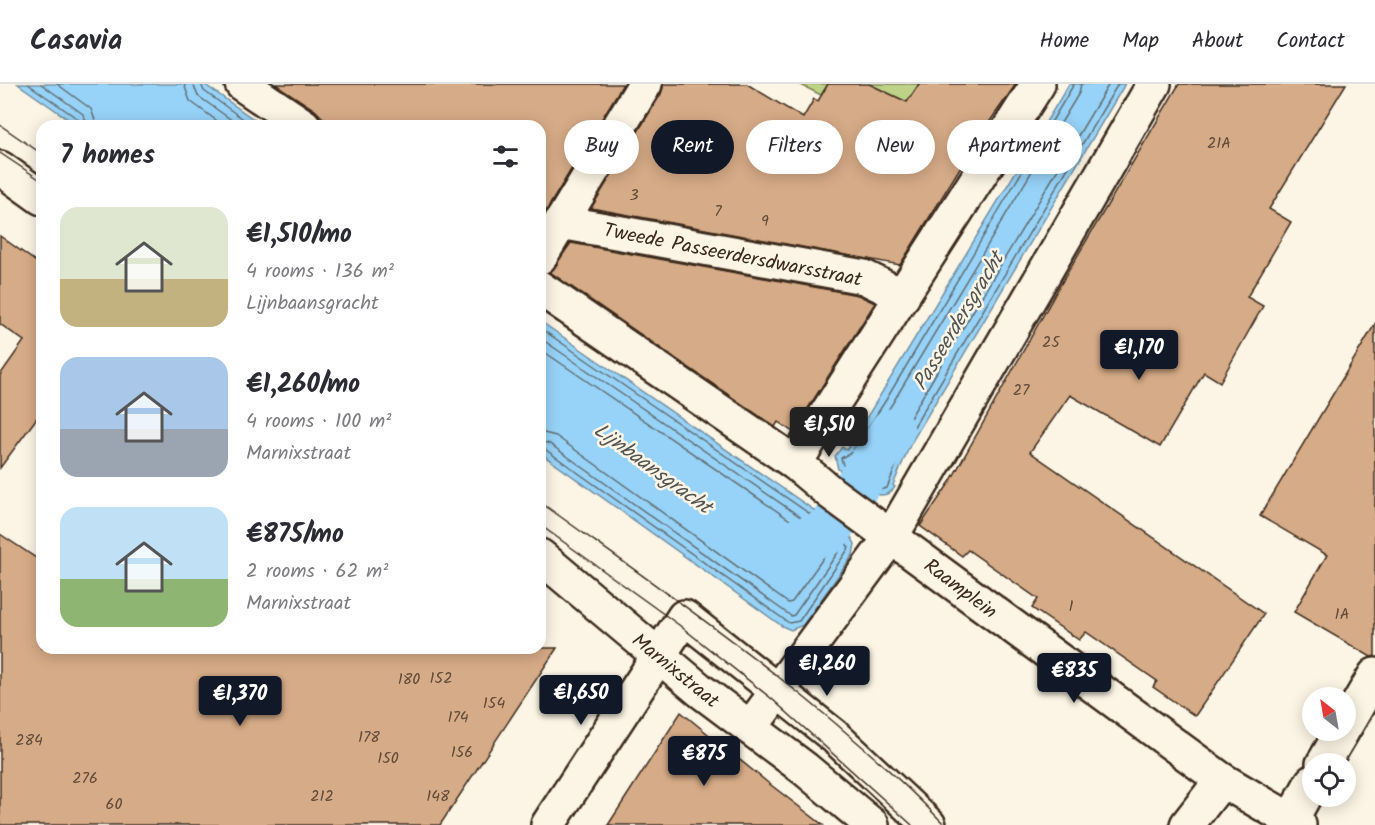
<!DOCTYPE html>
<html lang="en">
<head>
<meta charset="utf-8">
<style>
	:root { --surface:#fff; --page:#f7f7f7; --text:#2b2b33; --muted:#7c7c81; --line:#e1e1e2; --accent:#111827 }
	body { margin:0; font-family:Kalam,sans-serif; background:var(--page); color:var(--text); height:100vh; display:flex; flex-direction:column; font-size:22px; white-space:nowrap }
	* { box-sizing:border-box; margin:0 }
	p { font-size:20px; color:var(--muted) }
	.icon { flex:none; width:33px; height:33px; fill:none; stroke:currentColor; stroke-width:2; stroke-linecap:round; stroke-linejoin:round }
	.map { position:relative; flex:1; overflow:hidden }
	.sheet { position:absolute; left:36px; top:36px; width:510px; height:534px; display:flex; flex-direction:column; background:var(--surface); border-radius:18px; box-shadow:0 3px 15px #0003 }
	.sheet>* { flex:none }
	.top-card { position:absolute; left:564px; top:36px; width:570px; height:54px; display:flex; gap:12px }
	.needle { width:39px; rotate:329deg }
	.fabs { position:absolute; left:1302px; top:603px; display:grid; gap:12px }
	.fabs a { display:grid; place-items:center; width:54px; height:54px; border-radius:50%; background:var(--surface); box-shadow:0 3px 15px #0003; font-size:30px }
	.price { position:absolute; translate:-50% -51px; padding:0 14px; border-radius:6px; background:var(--accent); color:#fff; font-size:20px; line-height:39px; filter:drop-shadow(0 2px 3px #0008) }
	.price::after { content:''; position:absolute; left:50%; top:36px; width:18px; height:14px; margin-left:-9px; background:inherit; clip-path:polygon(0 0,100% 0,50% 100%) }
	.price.current { background:#222; color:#fff }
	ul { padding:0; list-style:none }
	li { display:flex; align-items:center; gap:18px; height:150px; padding:0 24px }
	li span { display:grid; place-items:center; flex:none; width:168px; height:120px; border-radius:18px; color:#555 }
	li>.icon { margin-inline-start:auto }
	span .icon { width:72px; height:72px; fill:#fffc; stroke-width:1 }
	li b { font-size:26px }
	h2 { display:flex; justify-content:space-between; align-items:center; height:72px; padding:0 24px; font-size:26px }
	.tag { padding:0 21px; border-radius:27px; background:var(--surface); box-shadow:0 3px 15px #0003; font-size:21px; line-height:54px }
	.tag.current { background:var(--accent); color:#fff }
	header { display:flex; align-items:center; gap:36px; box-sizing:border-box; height:84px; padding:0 30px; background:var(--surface); border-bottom:2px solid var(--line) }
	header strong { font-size:28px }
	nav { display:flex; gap:33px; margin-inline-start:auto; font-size:21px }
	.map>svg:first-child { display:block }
	.green { fill:#bed388; stroke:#7c7e53; stroke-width:1.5 }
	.water { fill:#97d3f8; stroke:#728fa1; stroke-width:1.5 }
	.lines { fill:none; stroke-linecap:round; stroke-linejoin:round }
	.shore { stroke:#606e75; stroke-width:1.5 }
	.canal { stroke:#97d3f8; stroke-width:45 }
	.building { fill:#d6ab87; stroke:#3b2a1e; stroke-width:1.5 }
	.street-casing { stroke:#3b2a1e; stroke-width:38 }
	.street { stroke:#fcf5e5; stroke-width:33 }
	.tram { stroke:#3b2a1e; stroke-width:1.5 }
	.labels { text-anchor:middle; stroke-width:5; stroke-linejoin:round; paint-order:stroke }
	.number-label { font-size:16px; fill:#624a38 }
	.street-label { font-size:20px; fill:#3b2a1e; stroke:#fcf5e5 }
	.water-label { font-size:21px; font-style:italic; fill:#525454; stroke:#fcf5e5 }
</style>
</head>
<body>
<header>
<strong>Casavia</strong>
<nav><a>Home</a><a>Map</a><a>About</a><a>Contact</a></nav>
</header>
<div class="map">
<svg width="1375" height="741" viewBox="0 0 1375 741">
	<rect width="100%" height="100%" fill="#fcf5e5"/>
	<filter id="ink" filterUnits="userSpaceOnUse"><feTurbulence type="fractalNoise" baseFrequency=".0167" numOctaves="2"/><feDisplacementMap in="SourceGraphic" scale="12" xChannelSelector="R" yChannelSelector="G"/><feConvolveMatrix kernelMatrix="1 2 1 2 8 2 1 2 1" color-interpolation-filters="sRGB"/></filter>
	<g filter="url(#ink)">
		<!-- green -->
		<g class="green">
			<path d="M799,0H828L821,11Z"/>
			<path d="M869,0H919L909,19Z"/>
		</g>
		<!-- water -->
		<g class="water">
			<path d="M18,0H204L263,42H78Z"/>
			<path d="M1069,0H1125L911,359L893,401L895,403C880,425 853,396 838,385L835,372L842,363L847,366Z"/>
			<path d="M540,237L850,451L855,460L853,471L803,541L791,546L782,542L540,369Z"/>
		</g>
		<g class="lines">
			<!-- shore -->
			<g class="shore">
				<path d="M28,0L78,35L80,42"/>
				<path d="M41,0L83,30L88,42"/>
				<path d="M57,0L91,25L97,42"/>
				<path d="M184,0L190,17L224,42"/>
				<path d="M193,0L198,12L240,42"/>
				<path d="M201,0L204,7L253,42"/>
				<path d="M1074,0L886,316L852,368L841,374L843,381L879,406L887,404L906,356L1118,0"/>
				<path d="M1081,0L1079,9L892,320L854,377L855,381L877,396L881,395L899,353L942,279L1109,0"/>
				<path d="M540,244L842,452L849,464L799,537L789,539L546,366L540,365"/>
				<path d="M540,254L837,458L841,464L794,531L791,532L550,360L540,357"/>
				<path d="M540,265L828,462L829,466L792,518L788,519L556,352L540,348"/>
				<path d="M887,345H891L892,348L877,381L874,382L867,376Z"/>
			</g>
			<!-- canal -->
			<path class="canal" d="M779,462L827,449L892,347"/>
		</g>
		<!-- building -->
		<g class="building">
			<path d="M275,0H623L540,137V42H331L315,26Z"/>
			<path d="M664,0H747L803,34L814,15L818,17L828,0H869L907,18L919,0H1016L979,53L900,181L591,124L661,10Z"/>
			<path d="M1179,0H1346L1269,125L1291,138L1247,213L1263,222L1220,298L1204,288L1160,363L1070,311L1030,368L1264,530L1195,632L1153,603L1157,597L1086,548L1079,556L1032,524L1038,515L968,466L962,472L920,442L950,398L1059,203Z"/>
			<path d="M0,152L42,182V327L0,384V291L24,257L0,240Z"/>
			<path d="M571,159L858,211L875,219L793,348L778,338L775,343L550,188Z"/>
			<path d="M1375,240V572L1371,573L1294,528L1327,471L1260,432Z"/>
			<path d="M0,450L42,478V564H557L440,741H0Z"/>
			<path d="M681,628L767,698L823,741H608Z"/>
		</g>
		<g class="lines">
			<!-- street casing -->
			<g class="street-casing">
				<g id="street">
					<path d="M242,0L304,42"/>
					<path d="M0,84L42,114"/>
					<path d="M561,138L864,193L903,212"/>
					<path d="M540,173L645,0"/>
					<path d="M540,204L795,379L831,409L1222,696L1299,741"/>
					<path d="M795,379L1038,0"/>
					<path d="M540,472L701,607L805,685L872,741"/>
					<path d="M1346,641L1375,591"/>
					<path d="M750,644L891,453L1154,0"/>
					<path d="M1323,680L1343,646"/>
					<path d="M1291,736L1312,698"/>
					<path d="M548,741L684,533L834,652L929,741"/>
					<path d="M1187,741L1222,696"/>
				</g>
			</g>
			<!-- street -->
			<use href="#street" class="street"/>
			<!-- tram -->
			<g class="tram">
				<path d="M0,41L42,70"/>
				<path d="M0,69L42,97"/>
				<path d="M540,418C680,519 824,616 945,741"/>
				<path d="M540,441L679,541L772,615L912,741"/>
			</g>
		</g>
	</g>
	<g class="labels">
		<!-- number labels -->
		<g class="number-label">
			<text x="1219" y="64">21A</text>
			<text x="634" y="116">3</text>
			<text x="718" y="132">7</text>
			<text x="765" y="142">9</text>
			<text x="1051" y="263">25</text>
			<text x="1021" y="311">27</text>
			<text x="1071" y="527">1</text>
			<text x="1342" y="535">1A</text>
			<text x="441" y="599">152</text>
			<text x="409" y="600">180</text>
			<text x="494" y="624">154</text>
			<text x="458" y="638">174</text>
			<text x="369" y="658">178</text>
			<text x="29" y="661">284</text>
			<text x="462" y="673">156</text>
			<text x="388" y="679">150</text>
			<text x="85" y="699">276</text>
			<text x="322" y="717">212</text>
			<text x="438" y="717">148</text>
			<text x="114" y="725">60</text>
		</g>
		<!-- street labels -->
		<g class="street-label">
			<text transform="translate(733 170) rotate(11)" y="7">Tweede Passeerdersdwarsstraat</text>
			<text transform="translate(961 504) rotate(37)" y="7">Raamplein</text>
			<text transform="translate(676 586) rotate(39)" y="7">Marnixstraat</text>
		</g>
		<!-- water labels -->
		<g class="water-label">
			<text transform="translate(958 237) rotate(-59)" y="7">Passeerdersgracht</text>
			<text transform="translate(653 384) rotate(36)" y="7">Lijnbaansgracht</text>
		</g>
	</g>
</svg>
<div class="fabs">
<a><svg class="needle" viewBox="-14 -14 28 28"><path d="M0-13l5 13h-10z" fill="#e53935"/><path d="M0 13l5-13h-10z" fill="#7c7c81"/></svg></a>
<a><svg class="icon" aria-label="locate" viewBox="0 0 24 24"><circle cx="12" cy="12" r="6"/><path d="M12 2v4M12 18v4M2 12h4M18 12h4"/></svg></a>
</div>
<b class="price" style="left:1139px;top:297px">€1,170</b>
<b class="price current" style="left:829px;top:374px">€1,510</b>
<b class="price" style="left:827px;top:613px">€1,260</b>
<b class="price" style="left:1074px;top:620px">€835</b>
<b class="price" style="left:581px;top:642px">€1,650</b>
<b class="price" style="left:240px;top:643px">€1,370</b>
<b class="price" style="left:704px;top:703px">€875</b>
<div class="top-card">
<a class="tag">Buy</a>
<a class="tag current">Rent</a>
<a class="tag">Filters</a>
<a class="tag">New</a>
<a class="tag">Apartment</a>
</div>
<section class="sheet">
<h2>7 homes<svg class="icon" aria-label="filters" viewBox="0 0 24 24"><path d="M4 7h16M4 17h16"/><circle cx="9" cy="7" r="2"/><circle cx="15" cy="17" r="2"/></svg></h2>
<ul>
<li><span style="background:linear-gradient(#dfe7d0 60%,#c2b280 0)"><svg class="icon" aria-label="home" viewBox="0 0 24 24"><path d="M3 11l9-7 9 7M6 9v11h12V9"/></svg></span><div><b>€1,510/mo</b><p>4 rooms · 136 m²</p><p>Lijnbaansgracht</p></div></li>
<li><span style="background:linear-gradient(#a9c7e8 60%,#9aa5b1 0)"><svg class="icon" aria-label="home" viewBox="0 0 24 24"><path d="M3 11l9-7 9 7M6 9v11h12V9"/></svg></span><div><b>€1,260/mo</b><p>4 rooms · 100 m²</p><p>Marnixstraat</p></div></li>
<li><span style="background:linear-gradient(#bfe0f5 60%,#8fb573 0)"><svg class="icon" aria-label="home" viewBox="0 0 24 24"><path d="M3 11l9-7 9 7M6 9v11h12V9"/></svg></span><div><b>€875/mo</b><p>2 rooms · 62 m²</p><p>Marnixstraat</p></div></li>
</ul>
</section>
</div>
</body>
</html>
